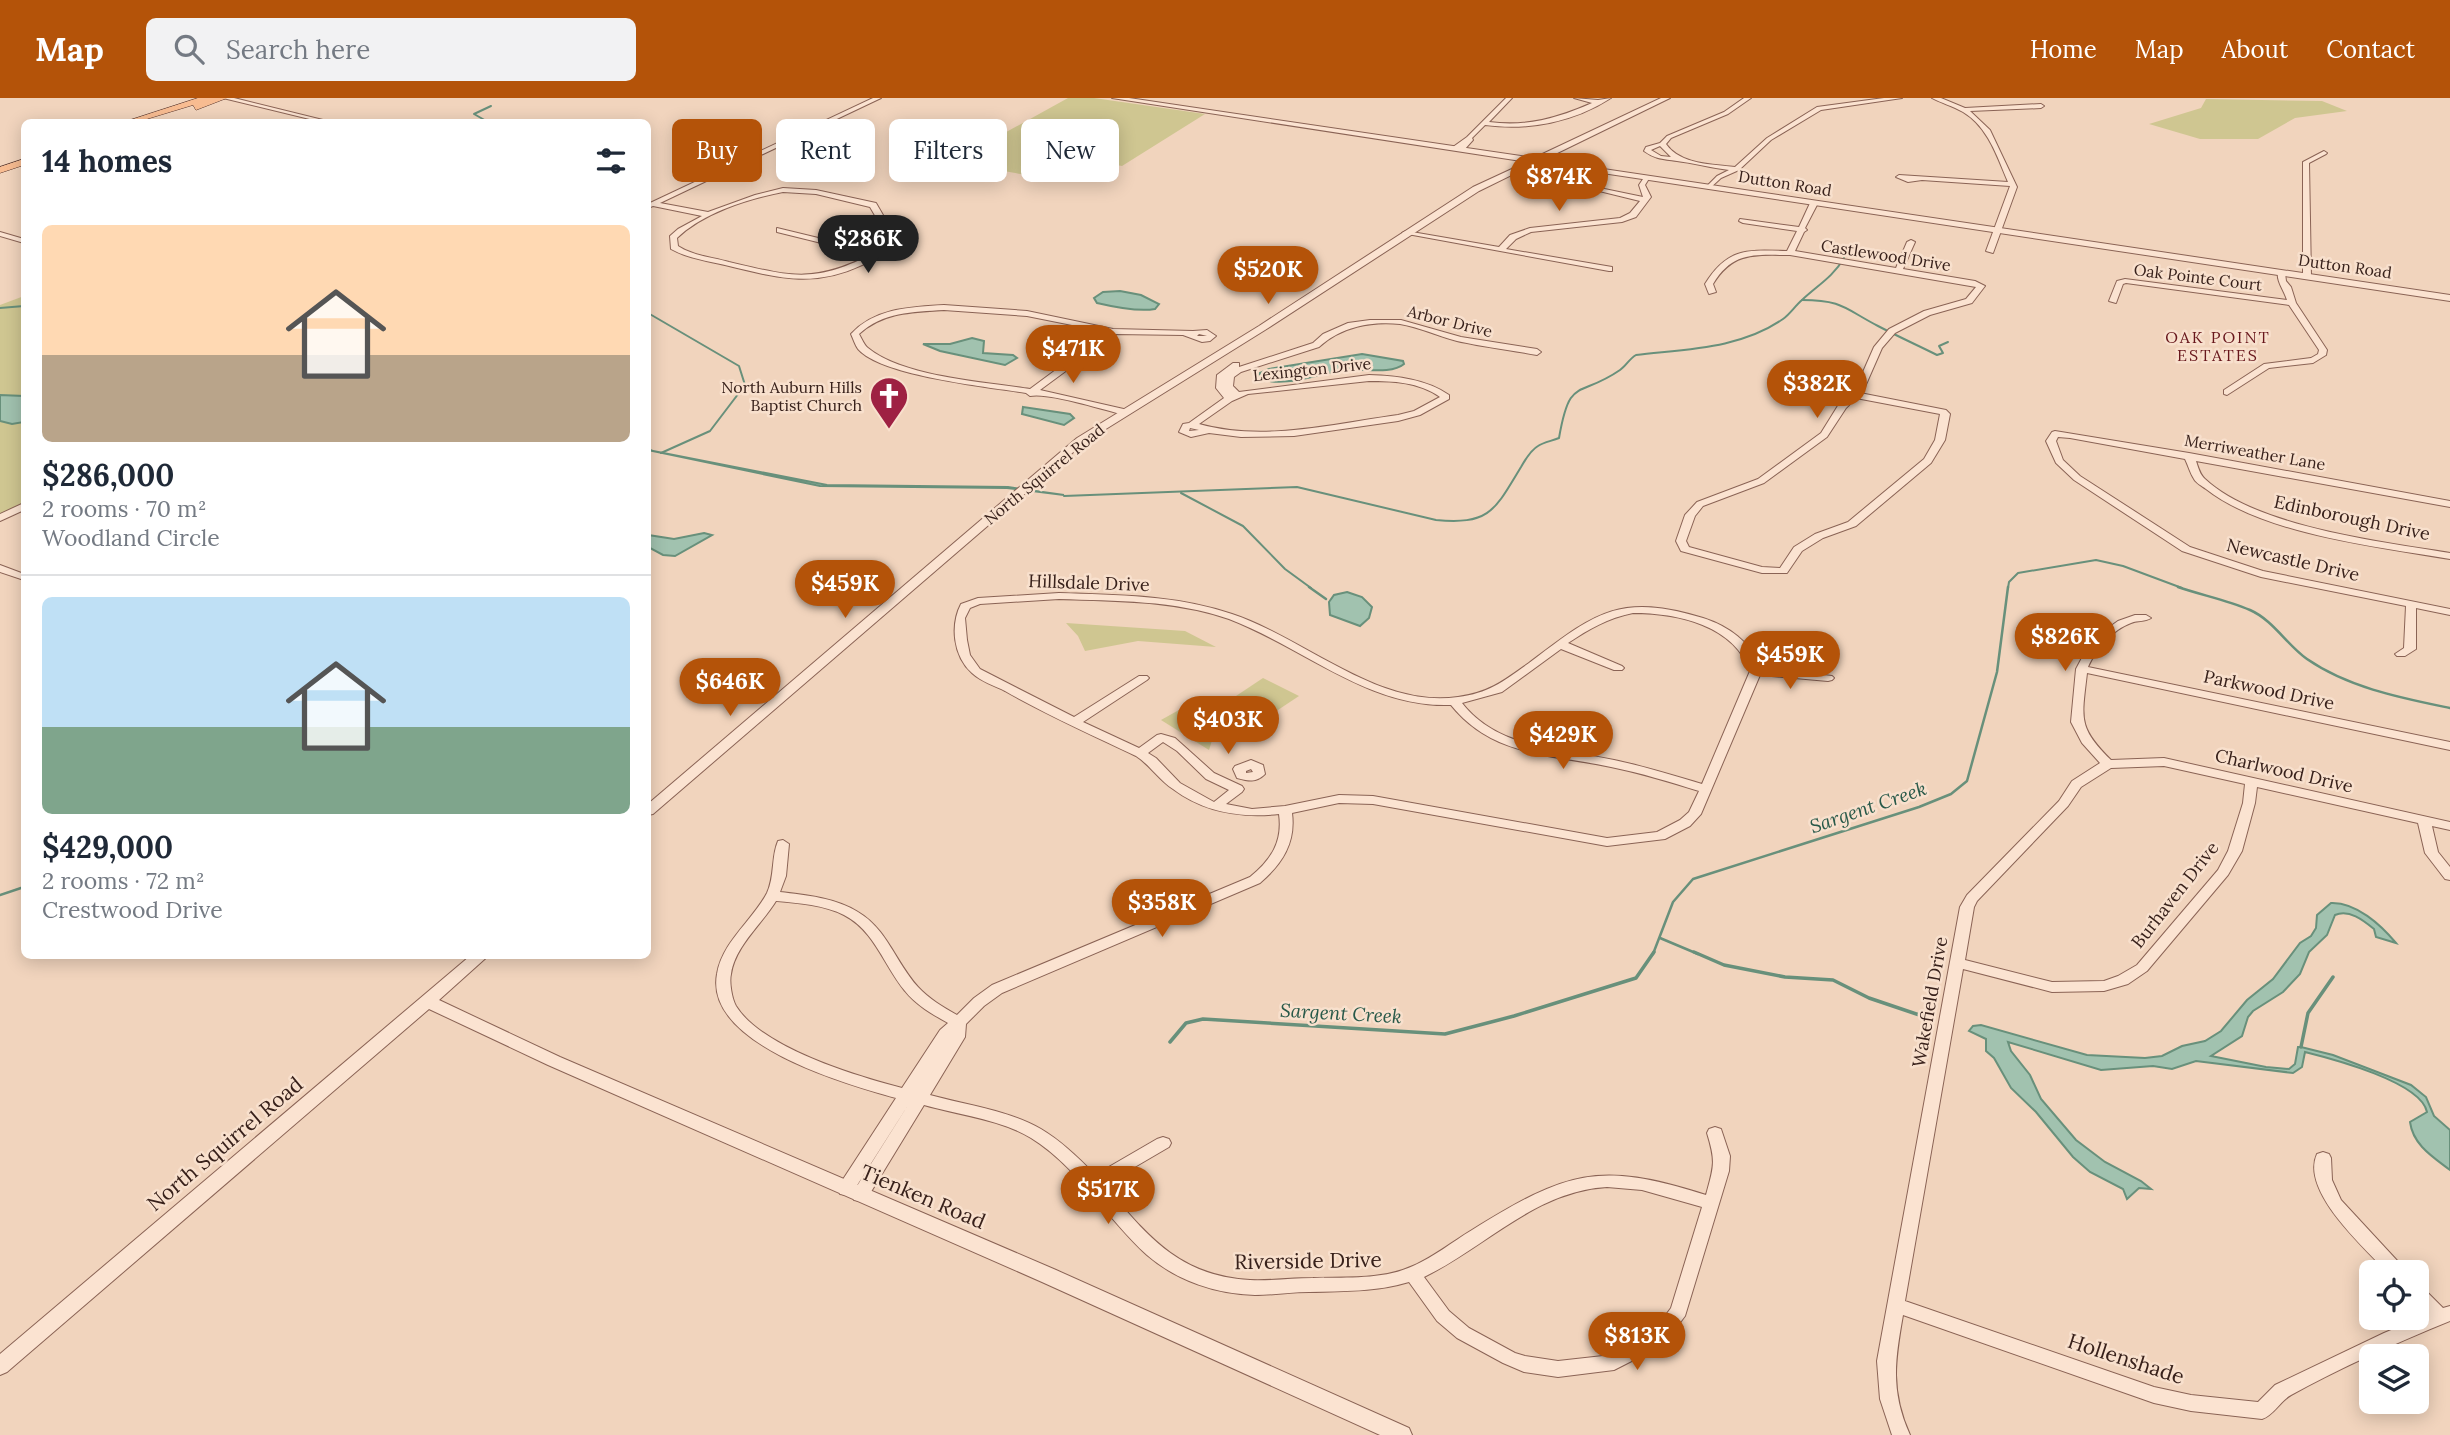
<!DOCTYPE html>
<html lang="en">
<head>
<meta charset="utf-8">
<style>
	:root { --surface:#fff; --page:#f2f2f3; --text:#1f2937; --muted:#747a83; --line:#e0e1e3; --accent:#b45309 }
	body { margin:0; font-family:Lora,serif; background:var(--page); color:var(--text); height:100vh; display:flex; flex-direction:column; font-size:26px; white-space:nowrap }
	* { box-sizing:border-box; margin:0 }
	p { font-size:23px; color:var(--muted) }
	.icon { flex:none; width:38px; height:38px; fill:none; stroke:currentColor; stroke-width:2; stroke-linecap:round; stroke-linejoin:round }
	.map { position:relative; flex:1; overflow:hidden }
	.panel { position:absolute; left:21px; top:21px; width:630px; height:840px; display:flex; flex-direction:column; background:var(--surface); border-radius:10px; box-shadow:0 4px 18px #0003 }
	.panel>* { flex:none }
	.guide { position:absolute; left:672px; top:21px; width:665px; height:63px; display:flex; gap:14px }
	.controls { position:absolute; left:2359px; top:1162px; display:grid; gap:14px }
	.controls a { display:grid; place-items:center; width:70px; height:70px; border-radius:10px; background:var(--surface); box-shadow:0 4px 18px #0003; font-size:35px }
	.price { position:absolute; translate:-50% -60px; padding:0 16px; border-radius:24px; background:var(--accent); color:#fff; font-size:23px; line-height:46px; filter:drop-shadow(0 2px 4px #0008) }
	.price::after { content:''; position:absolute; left:50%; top:42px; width:21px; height:16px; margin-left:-10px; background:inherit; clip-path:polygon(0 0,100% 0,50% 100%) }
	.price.current { background:#222; color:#fff }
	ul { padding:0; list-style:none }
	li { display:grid; align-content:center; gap:14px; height:371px; padding:0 21px }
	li+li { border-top:2px solid var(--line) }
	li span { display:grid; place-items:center; height:217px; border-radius:10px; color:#555 }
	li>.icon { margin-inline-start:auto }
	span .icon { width:126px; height:126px; fill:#fffc; stroke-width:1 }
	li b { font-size:30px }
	h2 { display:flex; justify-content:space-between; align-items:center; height:84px; padding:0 21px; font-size:30px }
	.tag { padding:0 24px; border-radius:10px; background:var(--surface); box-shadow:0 4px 18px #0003; font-size:24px; line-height:63px }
	.tag.current { background:var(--accent); color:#fff }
	header { display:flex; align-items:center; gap:42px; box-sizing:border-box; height:98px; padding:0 35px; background:var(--accent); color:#fff }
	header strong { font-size:33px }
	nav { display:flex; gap:38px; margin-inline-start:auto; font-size:24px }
	.search { width:490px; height:63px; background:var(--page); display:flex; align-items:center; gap:18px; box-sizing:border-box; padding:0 24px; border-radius:10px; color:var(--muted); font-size:26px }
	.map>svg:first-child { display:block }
	.green { fill:#cfc691 }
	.water { fill:#a1c2af; stroke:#68907b; stroke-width:2 }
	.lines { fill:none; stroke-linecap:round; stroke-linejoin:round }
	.stream-far2 { stroke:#68907b; stroke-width:2 }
	.stream-far1 { stroke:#68907b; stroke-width:2.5 }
	.stream { stroke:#68907b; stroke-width:3.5 }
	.minor-casing { stroke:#8a6355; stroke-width:2 }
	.tertiary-casing { stroke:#8a6355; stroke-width:2 }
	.primary-casing { stroke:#57332a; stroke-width:1 }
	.minor { fill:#fbe3d1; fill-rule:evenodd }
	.tertiary { fill:#fbe3d1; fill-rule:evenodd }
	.primary { fill:#f8bc91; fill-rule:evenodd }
	.labels { text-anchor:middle; stroke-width:5; stroke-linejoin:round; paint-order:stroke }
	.far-street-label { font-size:16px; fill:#38211b; stroke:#f8e0cd }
	.far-neighbourhood-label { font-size:16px; letter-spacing:2px; fill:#68171c; stroke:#f8e0cd }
	.far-poi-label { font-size:16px; fill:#38211b; stroke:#f8e0cd; text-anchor:end }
	.street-label { font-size:18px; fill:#38211b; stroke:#f8e0cd }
	.water-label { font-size:19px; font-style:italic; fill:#295949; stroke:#f8e0cd }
	.near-street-label { font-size:21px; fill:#38211b; stroke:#f8e0cd }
</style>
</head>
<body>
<header>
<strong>Map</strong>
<div class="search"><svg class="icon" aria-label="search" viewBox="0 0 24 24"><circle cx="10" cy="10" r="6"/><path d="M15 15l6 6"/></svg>Search here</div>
<nav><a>Home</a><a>Map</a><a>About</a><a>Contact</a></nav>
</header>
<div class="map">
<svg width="2450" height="1337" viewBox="0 0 2450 1337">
	<rect width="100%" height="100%" fill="#f1d4bd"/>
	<!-- green -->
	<g class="green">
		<path d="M1068,0H1094L1205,16L1122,68L1076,60L1043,80L952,64Z"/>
		<path d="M2206,1L2322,3L2347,13L2295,20L2258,41H2200L2149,26L2201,10Z"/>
		<path d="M24,198V405L0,417V207Z"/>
		<path d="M1066,525L1185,533L1216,549L1138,543L1085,553L1078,538Z"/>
		<path d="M1263,580L1299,598L1269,618L1233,600Z"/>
		<path d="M1204,598H1226L1209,652L1161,622Z"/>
	</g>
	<!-- water -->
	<g class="water">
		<path d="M1120,193L1141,197L1159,206L1155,211C1138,214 1114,209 1097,205L1094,200L1103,194Z"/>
		<path d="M972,240L984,243L983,255L1013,257L1017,260L1005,267L940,253L923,246H950Z"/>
		<path d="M1362,256L1403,263L1404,266C1391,277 1362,270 1345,272C1319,275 1283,291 1259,280L1260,275L1269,271Z"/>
		<path d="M0,297L24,298V324L12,326L0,323Z"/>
		<path d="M1023,309L1070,316L1074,320L1064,327L1022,316Z"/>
		<path d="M648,352L827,387L1008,389L1064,397L1007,390L820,388Z"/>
		<path d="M704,435L712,437L675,458L663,457L648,449V437L674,441Z"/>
		<path d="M1347,494L1362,499L1372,509L1369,520L1360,528L1330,517L1329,504L1334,497Z"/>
		<path d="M2331,805C2356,804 2381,827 2396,845L2376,839L2374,831C2363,822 2349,811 2335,817L2327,837L2309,854L2300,876L2283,894L2253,913L2248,919L2242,938L2211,958L2266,969L2289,971L2295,966L2298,949H2301L2333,957L2411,987L2426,999L2434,1018L2450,1032V1072C2433,1059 2413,1047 2410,1024L2427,1014C2421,984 2333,961 2305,954L2302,969L2293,975L2196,963L2172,971L2153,968L2101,972L2008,944L2011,953L2030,977L2041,1001L2076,1042L2105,1064L2141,1083L2151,1091L2139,1090L2127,1101L2123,1091L2090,1074L2073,1059L2036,1014L2011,990L1994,960L1986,953V941L1969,933L1973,928L1981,927L2087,957L2145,960L2162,958L2182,948L2205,943L2221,933L2247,902L2273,881L2300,845L2311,838L2316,830L2317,817Z"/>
	</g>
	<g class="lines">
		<!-- stream-far2 -->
		<g class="stream-far2">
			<path d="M488,24L474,16L491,8"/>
			<path d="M1802,202C1843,202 1845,211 1878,228C1897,238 1917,247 1937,257L1943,255L1939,248L1948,244"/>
			<path d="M0,210L24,208"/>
			<path d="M648,215L739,268L745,287L710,333L661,355"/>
			<path d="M1181,395L1243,428L1285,471L1311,490"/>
			<path d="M1064,398L1297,389L1436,422C1490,427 1495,412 1521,369C1525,362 1531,352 1538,348C1544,344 1552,343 1559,340C1570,277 1578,301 1620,272C1626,268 1629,261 1636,257C1686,251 1740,251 1783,221C1790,216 1795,208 1802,202C1818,187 1833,179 1844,160"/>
			<path d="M2008,490L2009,484L2018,475L2096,462L2123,468L2182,490"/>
		</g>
		<!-- stream-far1 -->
		<g class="stream-far1">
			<path d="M1309,489L1326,501"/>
			<path d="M2178,489C2201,497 2227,502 2250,512C2273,522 2287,547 2307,561C2349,590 2402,600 2450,610"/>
			<path d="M0,797L24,789"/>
			<path d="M1660,840L1698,856"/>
			<path d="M1653,856L1673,804L1693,781L1919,709L1951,696L1967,683L1997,574L2008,489"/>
		</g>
		<!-- stream -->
		<g class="stream">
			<path d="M1694,854L1724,867L1785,879L1833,882L1869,900L1931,921"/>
			<path d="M1170,944L1186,925L1203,921L1445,936L1514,918L1636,880L1654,854"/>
			<path d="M2301,949L2308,915L2333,879"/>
		</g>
		<!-- minor casing -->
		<g class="minor-casing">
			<g id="minor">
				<path d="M223,0H234L331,24H322Z"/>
				<path d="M873,0H881L660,105L708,114L755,97L783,90L816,92L876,105L898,143C888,154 875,161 862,167C813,190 779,180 729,168C709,163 689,161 671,151L670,138L678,131L702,118L653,108L648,110V106ZM783,94L816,96L870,109L890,143L876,154L777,130V134L870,157C813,186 789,178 729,164C712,159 693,158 678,148L677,140C703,115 747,101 783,94Z"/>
				<path d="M1506,0H1512L1489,24C1527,29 1558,20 1592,5L1574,0L1598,2L1611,0C1574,24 1529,33 1485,27L1472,40L1473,42L1464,52H1460V50L1453,51V49L1467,39Z"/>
				<path d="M1744,0H1751L1728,16L1671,40L1666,46C1681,67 1712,66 1735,69L1767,40L1817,9L1884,0H1902L1821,12L1771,42L1739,72L1721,80L1709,91L1706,89L1717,78L1729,72C1711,70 1694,65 1677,63C1663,61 1655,61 1644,53L1646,49L1660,45L1667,38L1724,14ZM1660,48L1671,59L1661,58L1651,52Z"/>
				<path d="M1932,0H1941L1965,10L2041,6L2044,8L2041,10L1970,13L1990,32L2017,89L1993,155L1986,153L2010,88L1922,82L1908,84L1896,79L1899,77L2008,84C1997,58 1988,29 1963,14C1953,8 1941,5 1932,0Z"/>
				<path d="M2324,53L2327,55L2326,56L2309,65L2311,179L2307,181L2303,179V64Z"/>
				<path d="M1645,78L1650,79L1645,87L1651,99L1636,119L1622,124L1531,134L1516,141L1506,151L1612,169V173H1609L1402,135L1406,133L1499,149L1510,137L1530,130L1620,120L1630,115L1640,103L1587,90L1590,88L1643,99L1639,87Z"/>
				<path d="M1811,103L1818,105L1805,130L1807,132L1804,134L1795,153L1896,170L1907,144L1911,142L1915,144L1903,171L1975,183L1985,188L1972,205L1930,217L1895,235L1882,250L1864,291L1860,295L1946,312L1950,316L1945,342L1931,365L1856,428L1823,440L1802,453L1787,475H1762L1681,453L1676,443L1685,417L1697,404L1758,381L1821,335L1839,306L1856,290L1874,249L1889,231L1924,213L1966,201L1976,189L1790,157C1755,157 1733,153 1713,186L1716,194L1709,196L1705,186C1728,149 1748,152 1787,153L1797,133L1743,125L1739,123L1740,121L1799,129ZM1856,300L1940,316L1935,342L1924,361L1848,424L1815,436L1794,449L1780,470L1762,469L1689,449L1686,443L1695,418L1703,408L1764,385L1827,339L1846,310Z"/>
				<path d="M0,134L24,141V145L0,138Z"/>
				<path d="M2278,173L2285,175L2286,183L2291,189L2296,205L2327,252L2326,257L2313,265L2269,270L2227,297L2224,296V292L2264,266L2311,260L2318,256L2319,252L2289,207L2126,185L2123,186L2116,205L2109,203L2117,183L2125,181L2287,202C2284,192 2276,183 2278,173Z"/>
				<path d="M944,207L1027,213L1113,231L1193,233L1207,232L1216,238L1210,243L1202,244L1183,237L1116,236L1040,292L1128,312V316L1125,317C1104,312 1048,294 1030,298L1026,295C989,289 881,278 858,251C855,247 853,240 851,236C875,210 910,209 944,207ZM944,212L1027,218L1107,234L1030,291C986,284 903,279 868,250C864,247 862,241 859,236C883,214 912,214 944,212ZM1199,236L1207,238H1197Z"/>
				<path d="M1370,222H1401L1461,239L1537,251L1541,254L1537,257C1511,252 1483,249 1457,243C1438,238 1419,229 1400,226C1371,223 1341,229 1319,249L1241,274L1234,279L1233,288L1239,294L1369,277C1397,278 1426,281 1449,297V301L1420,317L1398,323L1294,338L1241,339L1209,335L1191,339L1179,334L1183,326L1189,325L1224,300L1216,290L1217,277L1233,265H1239V269L1313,245L1323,236L1348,225ZM1369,283C1393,283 1419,284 1440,299L1414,313L1398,317C1332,326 1264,344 1199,326L1232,303L1248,296ZM1190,330L1199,332L1189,333Z"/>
				<path d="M2055,333L2189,355L2450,403V409L2196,363C2198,369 2200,377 2205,381C2256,429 2382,444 2450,455V461C2378,449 2263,436 2206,391C2202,388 2196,385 2194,381C2190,375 2188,367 2185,361L2070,340L2058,339L2056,343L2063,362L2080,378L2190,449L2263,473L2450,511V517L2416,510V551L2405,558H2397L2395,556L2404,550L2406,508L2261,479L2182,453L2074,382L2056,365L2046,343L2052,334Z"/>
				<path d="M24,405V412L0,423V416Z"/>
				<path d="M0,467L24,476V482L0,474Z"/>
				<path d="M1059,495C1117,497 1177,497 1232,516C1305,540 1378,611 1458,599C1489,595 1504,583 1529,565C1594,516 1618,494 1703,520C1728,528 1751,544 1761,570L1832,578L1834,580L1832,582L1828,583L1760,577L1701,716L1690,728L1665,741L1607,748L1373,706L1339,705L1292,715C1296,745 1282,766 1260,785L1002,895L984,908L966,926L965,939L930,997C966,1007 1008,1012 1041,1031C1061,1043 1079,1060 1095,1077L1157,1041L1163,1039L1169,1041L1171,1045L1169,1049L1104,1087C1147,1137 1178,1178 1250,1182C1271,1183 1292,1180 1313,1180C1346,1179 1383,1182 1413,1168C1434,1159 1452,1144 1472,1132C1566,1074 1597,1062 1706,1097C1714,1068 1716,1064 1707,1035L1709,1031L1715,1029L1721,1031L1730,1058L1729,1073L1685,1218L1663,1247L1614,1272L1558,1279L1524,1274L1503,1265L1457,1240L1437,1223L1409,1184C1376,1194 1343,1193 1309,1194C1291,1194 1273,1197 1255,1197C1216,1196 1177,1183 1147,1157C1106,1120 1079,1070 1031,1040C1000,1021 958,1017 924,1007L866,1102L860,1103L854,1102L852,1097L854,1092L910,1004L852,1096L846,1097L840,1096L838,1091L840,1086L896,1000C846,986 704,946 717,876C722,844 753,822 767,795C775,778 771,759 778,743L783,742L789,746L786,778L780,794C806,797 836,800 858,814C887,831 896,865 918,889C929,901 943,909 957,917L974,900L992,887L1250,779C1271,762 1283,744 1279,716C1241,720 1205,715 1173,691C1159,682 1150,667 1136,658C1092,637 1047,617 1005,593C995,588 980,583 972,575C953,558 950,527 961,506L978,500ZM1059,501C1115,503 1175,502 1229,521C1303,549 1368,610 1451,607C1493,659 1551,656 1611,669C1641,675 1670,684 1699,693L1689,714L1680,722L1657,734L1607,740L1373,698L1339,697L1285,708L1252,711L1226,706L1242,694L1244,691L1242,688L1214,675L1175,640L1161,636L1157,637L1139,650L1083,624L1147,582L1149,580L1147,578H1139L1074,619L980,571L970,557L967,542L965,520L970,510L980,506ZM1633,515C1677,515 1734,527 1750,573L1702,686C1672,677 1643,668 1614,662C1560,650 1499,652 1462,605L1502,594L1561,551L1614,572H1622L1624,570L1622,568L1568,545C1589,531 1608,520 1633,515ZM1163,644L1177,653L1206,681L1229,692L1214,704L1180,685L1156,660L1148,655ZM776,803C799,805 824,807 844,817C875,833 884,868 905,893C916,907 932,916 948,925L940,932L902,990C856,978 762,950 736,908C732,901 729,884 731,876C735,848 762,826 776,803ZM1607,1089L1642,1092L1702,1109L1671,1210L1651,1237L1612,1257L1558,1263L1525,1258L1515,1255L1469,1230L1449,1213L1424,1179C1486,1149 1535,1093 1607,1089Z"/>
				<path d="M2135,517H2146L2151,520C2145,524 2138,522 2131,525C2112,532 2096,551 2088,569L2450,644V652L2087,575C2082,620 2077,629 2111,662L2164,660L2450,724V732L2432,728L2438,754L2450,769V782L2445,781L2425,755L2418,725L2257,689L2255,705L2242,753L2228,777L2147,873L2128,886L2104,893L2052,894L1963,871L1905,1203L2154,1289L2191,1297L2258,1304L2275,1287L2384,1235L2427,1217L2417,1206V1188L2423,1190L2443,1210L2450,1208V1223C2396,1245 2342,1269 2291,1297C2280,1303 2274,1317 2262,1321L2191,1313L2154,1305L1903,1217C1895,1262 1890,1293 1910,1337H1892L1880,1301L1877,1263L1960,809L1967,797L2059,703L2072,683L2100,665L2082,645L2071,624L2076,571L2085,554L2104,533L2118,523ZM2164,668L2245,686L2243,705L2228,753L2218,772L2137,867L2118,878L2104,883L2052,884L1965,862L1974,809L1977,803L2068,708L2081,689L2111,670Z"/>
				<path d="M1251,662L1263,667L1265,676C1256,685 1248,683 1237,680L1233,671L1235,668ZM1251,671L1253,674L1246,675V673Z"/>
				<path d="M2323,1054L2329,1056L2331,1060L2332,1082L2341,1102L2403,1169L2405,1174H2387C2364,1149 2300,1093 2317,1056Z"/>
			</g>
		</g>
		<!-- tertiary casing -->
		<g class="tertiary-casing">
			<g id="tertiary">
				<path d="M1112,0H1129L1534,60L1661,0H1670L1543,62L2450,197V203L1536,65L1479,93L1265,232L1085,344L653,716L648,717V706L1077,340L1259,228L1473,89L1527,64Z"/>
				<path d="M470,858H488L439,902L560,959L1056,1172L1409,1330L1412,1337H1380L1042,1184L548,967L429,911L7,1274L0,1277V1256Z"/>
			</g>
		</g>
		<!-- primary casing -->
		<g class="primary-casing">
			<g id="primary">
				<path d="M198,0H227L196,12L193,7L137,24H124Z"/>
				<path d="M24,61V67L0,75V69Z"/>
			</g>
		</g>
		<!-- minor -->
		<use href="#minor" class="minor"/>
		<!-- tertiary -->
		<use href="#tertiary" class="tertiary"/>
		<!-- primary -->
		<use href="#primary" class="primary"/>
	</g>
	<!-- icons -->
	<defs>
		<g id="church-pin" transform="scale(2.0125)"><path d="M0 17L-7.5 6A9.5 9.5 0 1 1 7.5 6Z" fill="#9e2143" stroke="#f8e0cd"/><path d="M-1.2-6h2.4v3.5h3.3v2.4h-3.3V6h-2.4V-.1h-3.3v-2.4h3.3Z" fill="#fff"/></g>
	</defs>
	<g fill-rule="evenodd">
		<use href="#church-pin" x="889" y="298"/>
	</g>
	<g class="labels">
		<!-- far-street labels -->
		<g class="far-street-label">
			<text transform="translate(1785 85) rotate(9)" y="6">Dutton Road</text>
			<text transform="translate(1886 157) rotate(9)" y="6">Castlewood Drive</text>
			<text transform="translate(2345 168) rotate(8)" y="6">Dutton Road</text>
			<text transform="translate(2198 179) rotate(7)" y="6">Oak Pointe Court</text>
			<text transform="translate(1450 223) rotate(14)" y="6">Arbor Drive</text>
			<text transform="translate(1312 271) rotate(-6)" y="6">Lexington Drive</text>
			<text transform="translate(2255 354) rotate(10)" y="6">Merriweather Lane</text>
			<text transform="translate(1044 376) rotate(-39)" y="6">North Squirrel Road</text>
		</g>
		<!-- far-neighbourhood labels -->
		<g class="far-neighbourhood-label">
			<text x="2218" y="245">OAK POINT<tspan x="2218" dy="18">ESTATES</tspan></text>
		</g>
		<!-- far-poi labels -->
		<g class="far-poi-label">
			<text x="862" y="295">North Auburn Hills<tspan x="862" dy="18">Baptist Church</tspan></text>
		</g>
		<!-- street labels -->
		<g class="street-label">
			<text transform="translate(2352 420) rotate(12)" y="6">Edinborough Drive</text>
			<text transform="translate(2293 462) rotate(13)" y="6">Newcastle Drive</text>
			<text transform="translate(1089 485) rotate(2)" y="6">Hillsdale Drive</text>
			<text transform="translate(2269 592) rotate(12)" y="6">Parkwood Drive</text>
			<text transform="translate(2284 673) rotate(13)" y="6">Charlwood Drive</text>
			<text transform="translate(2175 797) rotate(-52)" y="6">Burhaven Drive</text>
			<text transform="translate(1930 904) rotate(-80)" y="6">Wakefield Drive</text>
		</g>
		<!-- water labels -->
		<g class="water-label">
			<text transform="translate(1868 709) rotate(-19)" y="7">Sargent Creek</text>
			<text transform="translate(1341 915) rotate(3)" y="7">Sargent Creek</text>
		</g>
		<!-- near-street labels -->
		<g class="near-street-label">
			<text transform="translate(225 1046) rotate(-40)" y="7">North Squirrel Road</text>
			<text transform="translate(923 1099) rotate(23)" y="7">Tienken Road</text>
			<text transform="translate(1308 1163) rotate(-1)" y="7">Riverside Drive</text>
			<text transform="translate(2126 1261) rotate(18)" y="7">Hollenshade</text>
		</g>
	</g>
</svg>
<div class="controls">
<a><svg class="icon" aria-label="locate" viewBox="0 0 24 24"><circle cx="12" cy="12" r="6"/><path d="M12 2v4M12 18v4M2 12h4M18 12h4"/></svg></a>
<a><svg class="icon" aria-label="layers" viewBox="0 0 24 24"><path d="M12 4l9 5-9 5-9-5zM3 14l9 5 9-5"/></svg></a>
</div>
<b class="price" style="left:1559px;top:115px">$874K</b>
<b class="price current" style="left:868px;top:177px">$286K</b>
<b class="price" style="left:1268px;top:208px">$520K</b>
<b class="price" style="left:1073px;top:287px">$471K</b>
<b class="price" style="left:1817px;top:322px">$382K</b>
<b class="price" style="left:845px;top:522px">$459K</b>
<b class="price" style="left:2065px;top:575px">$826K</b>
<b class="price" style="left:1790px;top:593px">$459K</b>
<b class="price" style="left:730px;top:620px">$646K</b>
<b class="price" style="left:1228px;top:658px">$403K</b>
<b class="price" style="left:1563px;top:673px">$429K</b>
<b class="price" style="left:1162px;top:841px">$358K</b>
<b class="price" style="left:1108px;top:1128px">$517K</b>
<b class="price" style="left:1637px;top:1274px">$813K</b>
<div class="guide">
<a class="tag current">Buy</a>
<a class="tag">Rent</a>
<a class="tag">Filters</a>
<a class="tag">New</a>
</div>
<section class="panel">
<h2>14 homes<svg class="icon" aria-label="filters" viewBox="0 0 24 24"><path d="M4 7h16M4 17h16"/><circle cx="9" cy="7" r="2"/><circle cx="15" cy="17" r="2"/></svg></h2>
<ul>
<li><span style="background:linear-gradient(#ffd9b3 60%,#b9a48a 0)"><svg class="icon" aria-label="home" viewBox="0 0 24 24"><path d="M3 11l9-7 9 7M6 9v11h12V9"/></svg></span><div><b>$286,000</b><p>2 rooms · 70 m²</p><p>Woodland Circle</p></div></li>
<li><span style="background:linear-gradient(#bfe0f5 60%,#7fa58c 0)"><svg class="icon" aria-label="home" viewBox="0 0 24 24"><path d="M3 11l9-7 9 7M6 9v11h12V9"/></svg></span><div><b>$429,000</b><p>2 rooms · 72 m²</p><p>Crestwood Drive</p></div></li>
</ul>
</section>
</div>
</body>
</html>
